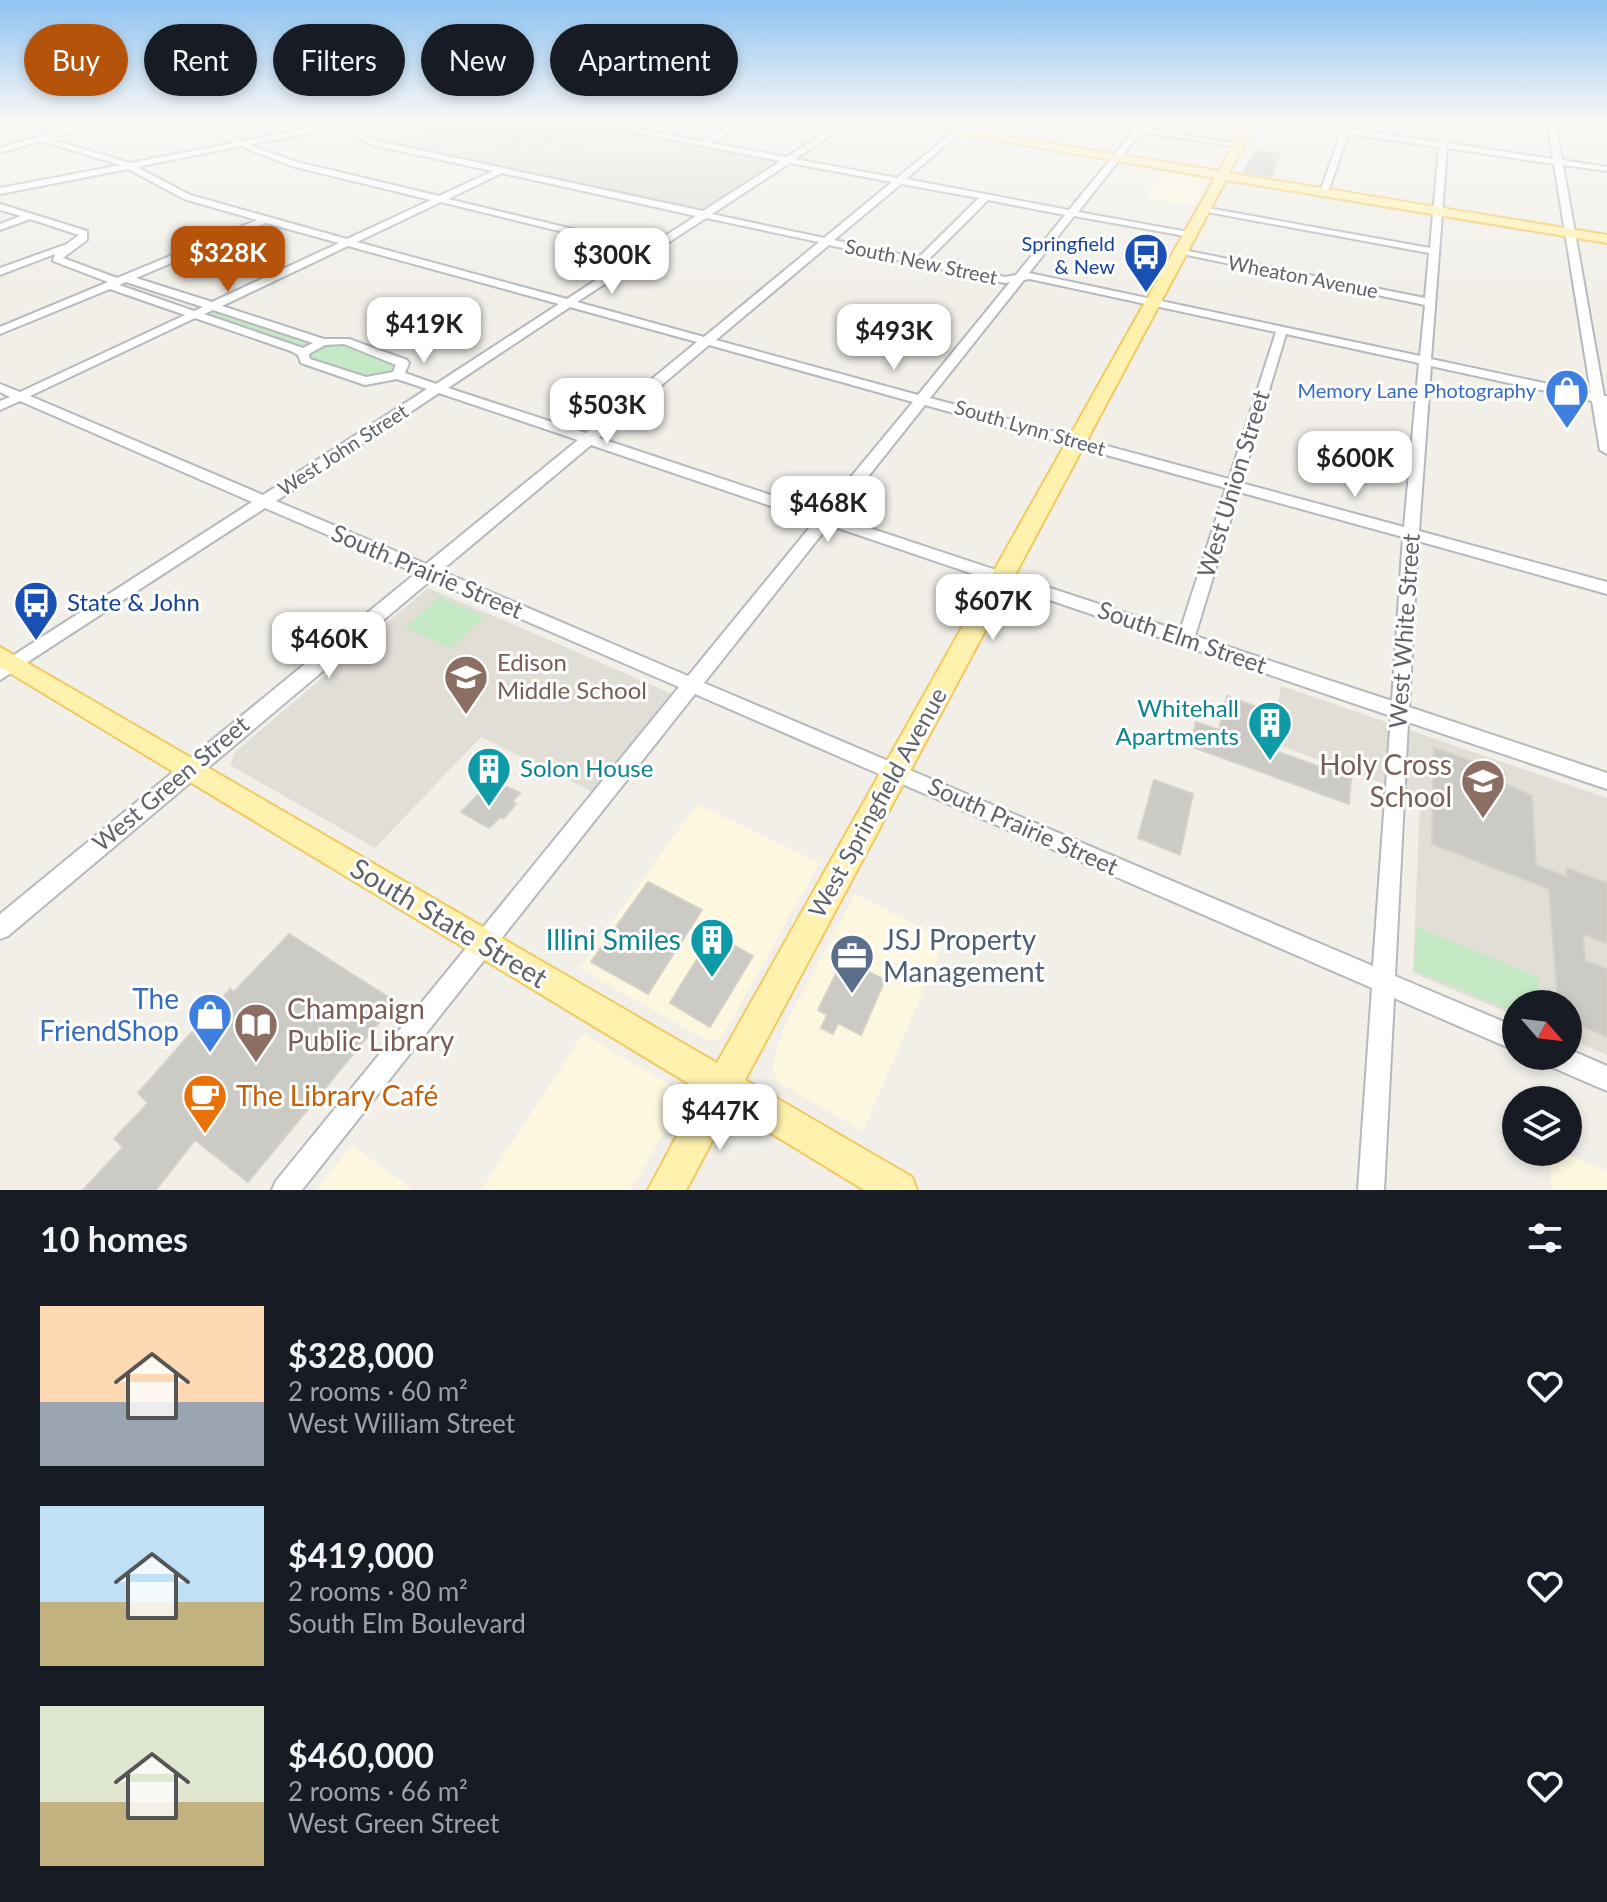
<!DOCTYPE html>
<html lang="en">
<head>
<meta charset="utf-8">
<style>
	:root { --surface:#171b24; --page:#20242c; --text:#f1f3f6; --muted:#9ea1a6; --accent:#b45309 }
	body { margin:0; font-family:Lato,sans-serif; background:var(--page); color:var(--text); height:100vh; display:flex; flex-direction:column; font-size:30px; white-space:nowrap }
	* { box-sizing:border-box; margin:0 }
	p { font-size:26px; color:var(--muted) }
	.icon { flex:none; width:44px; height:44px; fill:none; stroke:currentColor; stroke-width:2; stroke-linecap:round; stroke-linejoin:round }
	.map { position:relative; height:1190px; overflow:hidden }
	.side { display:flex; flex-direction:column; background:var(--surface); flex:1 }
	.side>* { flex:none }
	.banner { position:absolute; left:24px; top:24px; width:800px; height:72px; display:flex; gap:16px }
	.needle { width:52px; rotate:118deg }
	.buttons { position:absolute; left:1502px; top:990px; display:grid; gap:16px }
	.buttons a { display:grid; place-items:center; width:80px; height:80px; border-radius:50%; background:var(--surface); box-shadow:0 4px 12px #0003; font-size:40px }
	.price { position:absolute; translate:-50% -68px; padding:0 18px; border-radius:16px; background:#fff; color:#222; font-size:26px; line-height:52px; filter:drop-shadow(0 2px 4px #0008) }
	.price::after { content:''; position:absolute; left:50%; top:48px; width:24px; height:18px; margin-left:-12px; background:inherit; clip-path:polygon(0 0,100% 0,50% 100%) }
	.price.current { background:var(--accent); color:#fff }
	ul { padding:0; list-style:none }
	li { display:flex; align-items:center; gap:24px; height:200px; padding:0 40px }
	li span { display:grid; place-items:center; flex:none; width:224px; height:160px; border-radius:0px; color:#555 }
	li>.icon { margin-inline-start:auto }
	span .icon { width:96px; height:96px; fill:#fffc; stroke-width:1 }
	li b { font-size:34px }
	h2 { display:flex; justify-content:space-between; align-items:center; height:96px; padding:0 40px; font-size:34px }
	.pill { padding:0 28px; border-radius:36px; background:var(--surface); box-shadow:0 4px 12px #0003; font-size:28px; line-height:72px }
	.pill.current { background:var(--accent); color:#fff }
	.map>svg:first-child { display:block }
	.commercial { fill:#fef7e0 }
	.education { fill:#e1ded6 }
	.green { fill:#c5e8c5 }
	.building { fill:#cccac5; stroke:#d6d1c6; stroke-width:2 }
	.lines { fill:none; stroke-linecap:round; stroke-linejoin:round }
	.minor-casing { stroke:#b5b8bc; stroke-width:4 }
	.major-casing { stroke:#f2c960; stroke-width:4 }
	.minor { fill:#fff; fill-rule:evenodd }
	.major { fill:#fff2af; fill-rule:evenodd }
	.labels { text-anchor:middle; stroke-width:6; stroke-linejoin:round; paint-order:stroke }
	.far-transit-label { font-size:20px; fill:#164399; stroke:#fff; text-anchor:end }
	.far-street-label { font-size:20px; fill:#5f6368; stroke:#fff }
	.far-shop-label { font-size:20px; fill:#366cbe; stroke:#fff; text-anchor:end }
	.street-label { font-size:24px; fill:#5f6368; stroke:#fff }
	.transit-label { font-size:24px; fill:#164399; stroke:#fff; text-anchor:start }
	.education-label { font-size:24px; fill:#785e54; stroke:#fff; text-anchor:start }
	.culture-label { font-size:24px; fill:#0d838f; stroke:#fff; text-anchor:end }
	.near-education-label { font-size:28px; fill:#785e54; stroke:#fff; text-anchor:end }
	.near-street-label { font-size:28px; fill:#5f6368; stroke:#fff }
	.near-culture-label { font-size:28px; fill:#0d838f; stroke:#fff; text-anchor:end }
	.near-service-label { font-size:28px; fill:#4e5e75; stroke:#fff; text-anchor:start }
	.near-shop-label { font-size:28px; fill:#366cbe; stroke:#fff; text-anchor:end }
	.near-food-label { font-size:28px; fill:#c56008; stroke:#fff; text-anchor:start }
</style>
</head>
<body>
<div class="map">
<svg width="1607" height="1190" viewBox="0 0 1607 1190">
	<rect width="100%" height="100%" fill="#f1efe8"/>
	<!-- commercial -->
	<g class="commercial">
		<path d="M1166,169L1199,175L1207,180L1193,206L1146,198Z"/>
		<path d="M697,804L820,863L721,1038L713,1041L706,1040L579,968Z"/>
		<path d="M855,894L945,940L863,1131L777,1082L772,1064L784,1028Z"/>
		<path d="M583,1034L686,1094L631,1190H481Z"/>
		<path d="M352,1145L360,1151L414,1190H316Z"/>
		<path d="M1549,1152H1564L1607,1172V1190H1552Z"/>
	</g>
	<!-- education -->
	<g class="education">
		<path d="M447,121H564L777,162L703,210L391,144Z"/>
		<path d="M428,588L563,646L672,694L593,792L481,737L375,848L230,765L235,752Z"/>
		<path d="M1281,686L1607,798V1055L1568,1038V1004H1516V1016L1413,973L1420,797L1270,742Z"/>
	</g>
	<!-- green -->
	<g class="green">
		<path d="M448,121H457L451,127L456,132C491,140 546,162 578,140L579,136L571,131L521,121H539L595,133L576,147L537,152L433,131Z"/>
		<path d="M483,121H509L569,133L539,147L460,131Z"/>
		<path d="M217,311L312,342L313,344L300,349L206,315Z"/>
		<path d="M343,342L398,360L393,373L367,379L309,359L308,352L323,344Z"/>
		<path d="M440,597L485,617L450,648L405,627Z"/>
		<path d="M1416,927L1538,977L1539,1004H1516V1013L1414,970Z"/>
	</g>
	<!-- building -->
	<g class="building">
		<path d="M1256,150L1280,154L1271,177L1243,172Z"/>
		<path d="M1227,696L1273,713L1267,748L1351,778L1349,804L1190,746L1196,722L1219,730Z"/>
		<path d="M1434,748L1505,773L1506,784L1532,796L1536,865L1567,877V868L1607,883V943L1583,934L1585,961L1607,969V1037L1578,1024V1019L1568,1015V1004H1558L1549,889L1432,844Z"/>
		<path d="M1154,780L1193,794L1180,855L1138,838Z"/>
		<path d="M505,786L520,793L512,802L516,804L503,819L500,817L489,828L461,812L484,789L496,796Z"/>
		<path d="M648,882L702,910L648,994L591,962Z"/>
		<path d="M713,933L753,956L710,1027L670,1003Z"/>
		<path d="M289,934L396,1002L248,1182L195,1140L156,1190H83L123,1147L114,1139L148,1103L138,1093L230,989L234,992Z"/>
		<path d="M843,959L885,980L861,1035L838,1023L833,1034L821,1028L827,1015L818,1010Z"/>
	</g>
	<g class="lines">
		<!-- minor casing -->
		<g class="minor-casing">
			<g id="minor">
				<path d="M92,121H104L50,139L130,163L234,143L190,121H200L242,141L334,124L332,121H362L348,125L377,141L703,211L781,161L578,121H595L702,141L738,121H747L711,143L787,157L842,121H851L795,159L897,178L966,121H974L906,179L1069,210L1134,131L1081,121L1137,127L1142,121H1149L1144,128L1243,145L1239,147L1141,132L1078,212L1188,232L1191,233V237L1074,216L1029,273L1420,356L1425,305L1173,252L1178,249L1425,298L1429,253L1197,210L1202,207L1430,248L1439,147L1348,134L1328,192L1324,195L1320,192L1341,133L1273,121H1294L1342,128L1345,121H1351L1349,129L1439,142L1441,121H1449L1447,143L1553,159L1547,121H1555L1562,160L1607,167V171L1563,165L1604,396H1607V454L1600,450L1592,401L1431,366L1419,531L1607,582V594L1418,541L1409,707L1607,773V789L1408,722L1395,976L1516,1027V1051L1394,998L1384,1190H1358L1372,988L695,694L302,1190H272L276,1181L679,687L431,580L8,936L0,939V914L416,573L265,508L0,680V664L252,502L20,401L0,410V401L10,397L0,392V384L20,392L185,315L110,289L0,334V327L108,282L53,261L55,254L0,275V268L67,244L79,235L30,219L0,230V224L21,216L0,210V204L87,231V240L63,258L117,278L257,220L184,199L128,169L0,194V188L121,165L41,141L0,153V148ZM340,127L372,145L493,171L439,196L297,162L249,145ZM241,146L291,166L431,200L347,239L190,195L137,167ZM1447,148L1554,164L1591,393L1431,359ZM790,163L892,182L824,238L712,214ZM502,173L696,216L648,247L448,199ZM901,184L979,198L918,258L834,240ZM988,200L1065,215L1016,275L1005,277L928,260ZM441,202L641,251L567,299L357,242ZM706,218L819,242L704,337L577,302ZM266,223L339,243L212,302L136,278ZM829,245L1005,283L1010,282L918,395L716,340ZM348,246L559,304L436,384L405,373L409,363L407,360L349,339H324L222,306ZM1030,279L1276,332L1229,479L930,398L1024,280ZM126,282L203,307L194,311L119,285ZM570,307L697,342L586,433L448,388ZM213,310L313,343L303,348L204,314ZM195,318L291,351L298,355L301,363L365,385L397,379L427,389L263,495L30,396ZM1286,334L1419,363L1404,527L1241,483ZM344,344L396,365L393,372L366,377L310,359L309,354L325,345ZM709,345L913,402L822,512L599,438ZM439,393L578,440L426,564L276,501ZM925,405L1226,488L1180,631L836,517ZM591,445L815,521L688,676L441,571ZM1239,492L1403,537L1392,701L1195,636ZM829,525L1391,716L1373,966L704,683Z"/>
				<path d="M1568,1049L1607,1066V1091L1547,1065L1544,1056H1568Z"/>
			</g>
		</g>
		<!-- major casing -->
		<g class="major-casing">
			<path id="major" d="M887,121H913L1219,171L1247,121H1257L1229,173L1607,235V243L1226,180L745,1080L912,1177L917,1190H864L730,1108L686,1190H648L701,1091L0,667V647L717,1063L1215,178Z"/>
		</g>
		<!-- minor -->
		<use href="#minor" class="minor"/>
		<!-- major -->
		<use href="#major" class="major"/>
	</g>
	<!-- sky -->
	<linearGradient id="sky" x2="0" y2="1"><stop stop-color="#8fc3f1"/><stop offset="0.42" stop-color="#f9f8f5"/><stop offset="1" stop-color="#f9f8f5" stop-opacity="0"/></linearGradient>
	<rect width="1607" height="288" fill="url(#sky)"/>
	<!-- icons -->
	<defs>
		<g id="bus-pin" transform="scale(2.3)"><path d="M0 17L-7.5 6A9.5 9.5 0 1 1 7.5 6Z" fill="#1a4fb4" stroke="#fff"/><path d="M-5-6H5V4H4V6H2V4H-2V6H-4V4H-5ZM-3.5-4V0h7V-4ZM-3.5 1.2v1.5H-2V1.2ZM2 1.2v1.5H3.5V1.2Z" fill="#fff"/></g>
		<g id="shop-pin" transform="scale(2.3)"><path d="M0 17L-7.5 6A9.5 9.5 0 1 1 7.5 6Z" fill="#3f7fe0" stroke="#fff"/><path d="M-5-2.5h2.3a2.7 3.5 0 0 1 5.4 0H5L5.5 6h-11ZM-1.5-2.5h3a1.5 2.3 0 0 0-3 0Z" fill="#fff"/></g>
		<g id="school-pin" transform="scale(2.3)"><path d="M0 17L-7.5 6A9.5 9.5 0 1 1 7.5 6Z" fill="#8d6e63" stroke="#fff"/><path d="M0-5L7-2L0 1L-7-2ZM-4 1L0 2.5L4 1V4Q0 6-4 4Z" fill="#fff"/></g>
		<g id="building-pin" transform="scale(2.3)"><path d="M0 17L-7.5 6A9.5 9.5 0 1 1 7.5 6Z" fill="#0f9aa8" stroke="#fff"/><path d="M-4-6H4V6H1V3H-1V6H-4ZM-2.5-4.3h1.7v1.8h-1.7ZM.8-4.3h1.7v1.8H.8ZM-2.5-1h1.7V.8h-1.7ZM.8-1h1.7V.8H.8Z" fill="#fff"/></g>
		<g id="office-pin" transform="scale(2.3)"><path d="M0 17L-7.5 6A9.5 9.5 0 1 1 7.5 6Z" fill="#5c6f8a" stroke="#fff"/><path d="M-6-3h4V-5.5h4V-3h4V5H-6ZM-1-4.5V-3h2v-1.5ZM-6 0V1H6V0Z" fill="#fff"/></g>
		<g id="library-pin" transform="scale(2.3)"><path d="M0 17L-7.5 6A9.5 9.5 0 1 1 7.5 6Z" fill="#8d6e63" stroke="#fff"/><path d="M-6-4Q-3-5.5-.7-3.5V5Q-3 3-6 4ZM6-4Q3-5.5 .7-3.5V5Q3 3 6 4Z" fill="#fff"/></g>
		<g id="cafe-pin" transform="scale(2.3)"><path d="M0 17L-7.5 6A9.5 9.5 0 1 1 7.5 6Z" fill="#e8710a" stroke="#fff"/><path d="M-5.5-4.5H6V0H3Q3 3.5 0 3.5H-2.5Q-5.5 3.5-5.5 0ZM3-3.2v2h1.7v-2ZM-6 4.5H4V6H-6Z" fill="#fff"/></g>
	</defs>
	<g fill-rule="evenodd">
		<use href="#bus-pin" x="1146" y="255"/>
		<use href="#shop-pin" x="1567" y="391"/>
		<use href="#bus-pin" x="36" y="603"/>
		<use href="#school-pin" x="466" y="677"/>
		<use href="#building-pin" x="1270" y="723"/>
		<use href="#building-pin" x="489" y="769"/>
		<use href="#school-pin" x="1483" y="781"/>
		<use href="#building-pin" x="712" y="940"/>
		<use href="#office-pin" x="852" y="956"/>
		<use href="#shop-pin" x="210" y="1015"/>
		<use href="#library-pin" x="256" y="1025"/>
		<use href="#cafe-pin" x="205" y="1096"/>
	</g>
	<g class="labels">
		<!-- far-transit labels -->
		<g class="far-transit-label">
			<text x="1115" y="251">Springfield<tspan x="1115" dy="23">&amp; New</tspan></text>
		</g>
		<!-- far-street labels -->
		<g class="far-street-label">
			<text transform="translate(921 262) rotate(12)" y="7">South New Street</text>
			<text transform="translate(1303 277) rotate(11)" y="7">Wheaton Avenue</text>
			<text transform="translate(1030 428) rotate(16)" y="7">South Lynn Street</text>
			<text transform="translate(343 450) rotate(-33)" y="7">West John Street</text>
		</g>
		<!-- far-shop labels -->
		<g class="far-shop-label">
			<text x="1536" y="398">Memory Lane Photography</text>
		</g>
		<!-- street labels -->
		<g class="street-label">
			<text transform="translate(1234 484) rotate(-73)" y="8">West Union Street</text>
			<text transform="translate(427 572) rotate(23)" y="8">South Prairie Street</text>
			<text transform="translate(1405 631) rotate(-86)" y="8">West White Street</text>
			<text transform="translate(1182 638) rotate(19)" y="8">South Elm Street</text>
			<text transform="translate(171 784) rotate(-40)" y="8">West Green Street</text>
			<text transform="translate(878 803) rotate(-61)" y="8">West Springfield Avenue</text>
			<text transform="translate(1023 827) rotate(24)" y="8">South Prairie Street</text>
		</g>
		<!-- transit labels -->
		<g class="transit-label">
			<text x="67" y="611">State &amp; John</text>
		</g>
		<!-- education labels -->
		<g class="education-label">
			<text x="497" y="671">Edison<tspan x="497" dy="28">Middle School</tspan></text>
		</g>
		<!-- culture labels -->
		<g class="culture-label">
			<text x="1239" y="717">Whitehall<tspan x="1239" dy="28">Apartments</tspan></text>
			<text x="520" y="777" text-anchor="start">Solon House</text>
		</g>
		<!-- near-education labels -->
		<g class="near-education-label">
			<text x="1452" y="775">Holy Cross<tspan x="1452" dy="32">School</tspan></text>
			<text x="287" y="1019" text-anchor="start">Champaign<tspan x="287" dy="32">Public Library</tspan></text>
		</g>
		<!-- near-street labels -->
		<g class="near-street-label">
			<text transform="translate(449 923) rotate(31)" y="10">South State Street</text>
		</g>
		<!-- near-culture labels -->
		<g class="near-culture-label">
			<text x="681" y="950">Illini Smiles</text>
		</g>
		<!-- near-service labels -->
		<g class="near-service-label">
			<text x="883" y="950">JSJ Property<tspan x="883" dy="32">Management</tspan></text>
		</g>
		<!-- near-shop labels -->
		<g class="near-shop-label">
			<text x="179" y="1009">The<tspan x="179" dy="32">FriendShop</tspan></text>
		</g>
		<!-- near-food labels -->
		<g class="near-food-label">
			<text x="236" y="1106">The Library Café</text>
		</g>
	</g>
</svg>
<div class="buttons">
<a><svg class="needle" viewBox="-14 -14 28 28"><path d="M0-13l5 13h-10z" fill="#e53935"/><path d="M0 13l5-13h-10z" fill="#9ea1a6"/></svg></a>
<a><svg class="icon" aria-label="layers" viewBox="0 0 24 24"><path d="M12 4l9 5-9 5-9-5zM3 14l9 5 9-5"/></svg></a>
</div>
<b class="price current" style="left:228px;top:294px">$328K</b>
<b class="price" style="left:612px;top:296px">$300K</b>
<b class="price" style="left:424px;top:365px">$419K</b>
<b class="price" style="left:894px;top:372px">$493K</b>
<b class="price" style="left:607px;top:446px">$503K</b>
<b class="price" style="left:1355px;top:499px">$600K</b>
<b class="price" style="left:828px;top:544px">$468K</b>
<b class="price" style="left:993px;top:642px">$607K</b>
<b class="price" style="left:329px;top:680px">$460K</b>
<b class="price" style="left:720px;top:1152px">$447K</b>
<div class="banner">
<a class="pill current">Buy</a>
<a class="pill">Rent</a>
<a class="pill">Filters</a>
<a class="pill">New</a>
<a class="pill">Apartment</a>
</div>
</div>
<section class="side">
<h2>10 homes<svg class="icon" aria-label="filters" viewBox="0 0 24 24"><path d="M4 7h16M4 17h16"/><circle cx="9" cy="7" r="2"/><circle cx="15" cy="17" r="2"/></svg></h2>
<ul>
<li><span style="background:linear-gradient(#ffd9b3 60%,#9aa5b1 0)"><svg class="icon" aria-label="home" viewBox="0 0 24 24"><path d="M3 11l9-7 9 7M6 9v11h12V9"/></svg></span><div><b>$328,000</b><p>2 rooms · 60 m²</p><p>West William Street</p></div><svg class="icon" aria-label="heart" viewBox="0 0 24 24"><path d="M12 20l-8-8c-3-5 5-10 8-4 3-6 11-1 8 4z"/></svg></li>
<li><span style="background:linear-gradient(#bfe0f5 60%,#c2b280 0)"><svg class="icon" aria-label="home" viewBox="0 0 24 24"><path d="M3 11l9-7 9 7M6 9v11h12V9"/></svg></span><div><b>$419,000</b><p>2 rooms · 80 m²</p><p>South Elm Boulevard</p></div><svg class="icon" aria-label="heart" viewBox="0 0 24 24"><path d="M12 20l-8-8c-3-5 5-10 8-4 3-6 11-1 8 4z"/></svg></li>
<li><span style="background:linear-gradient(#dfe7d0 60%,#c2b280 0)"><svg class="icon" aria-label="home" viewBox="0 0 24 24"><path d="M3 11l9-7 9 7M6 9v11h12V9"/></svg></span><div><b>$460,000</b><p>2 rooms · 66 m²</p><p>West Green Street</p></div><svg class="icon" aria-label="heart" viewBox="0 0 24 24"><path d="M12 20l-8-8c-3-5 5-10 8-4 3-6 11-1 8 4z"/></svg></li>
</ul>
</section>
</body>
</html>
